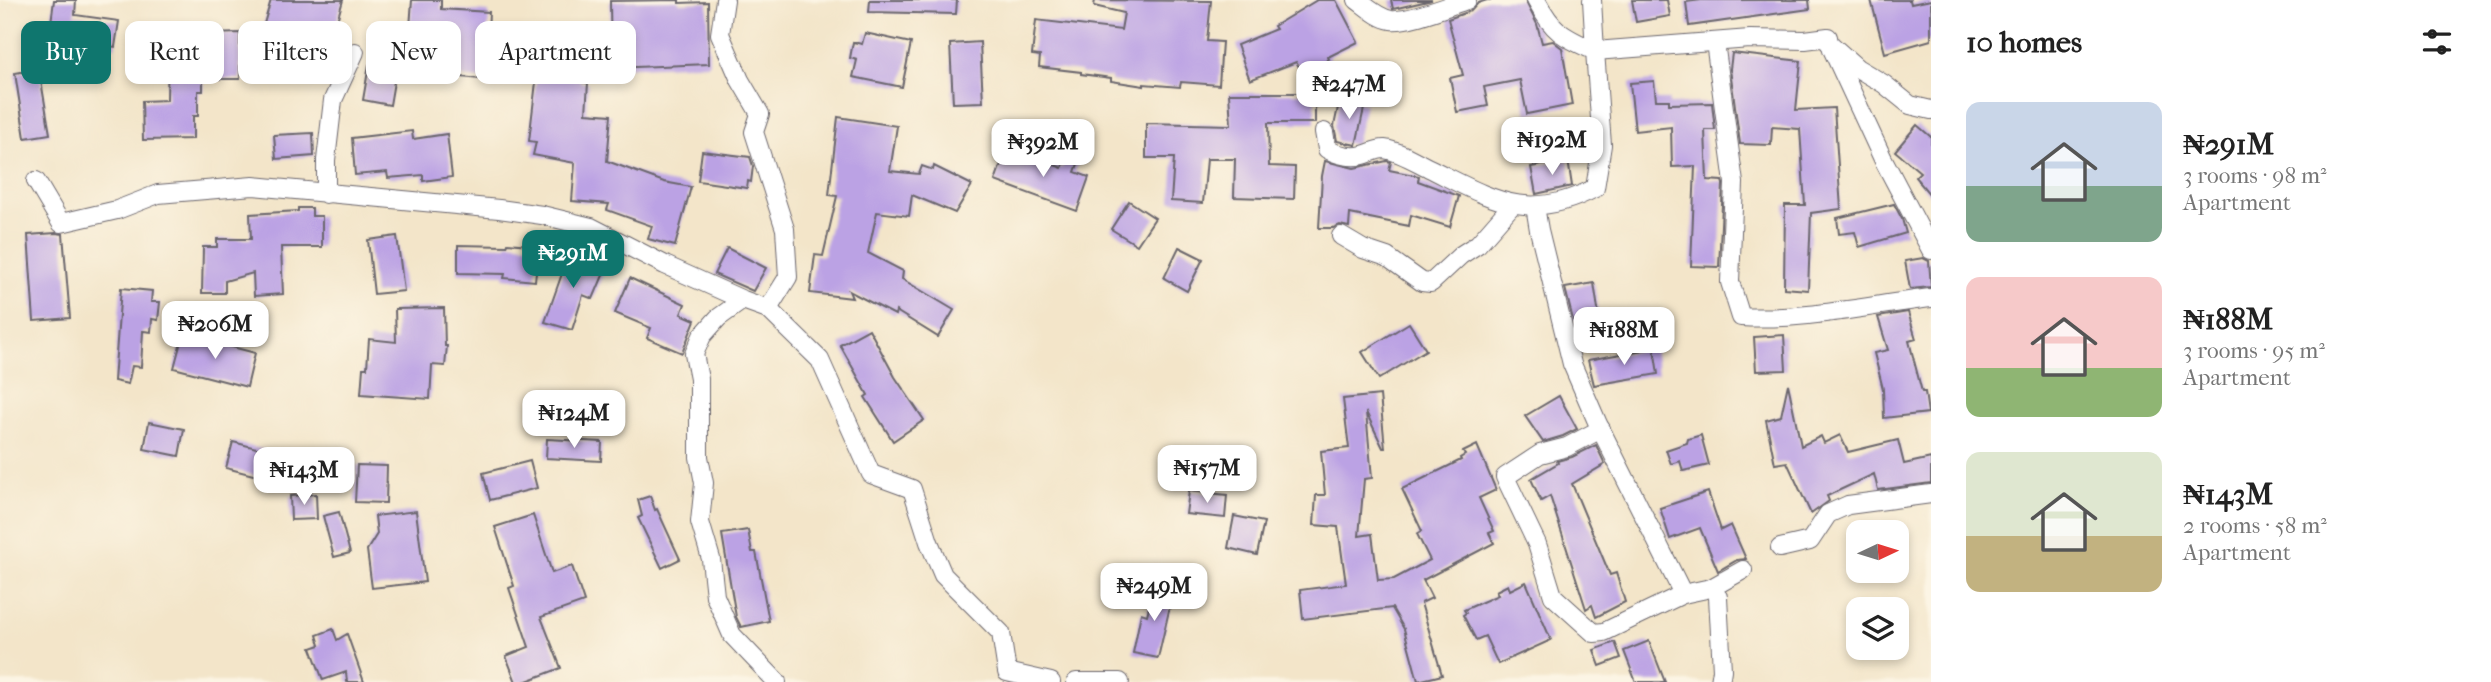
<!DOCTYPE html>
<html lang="en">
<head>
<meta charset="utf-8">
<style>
	:root { --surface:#fff; --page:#f6f6f6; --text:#222; --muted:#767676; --accent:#0f766e }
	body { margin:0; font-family:"IM FELL French Canon",serif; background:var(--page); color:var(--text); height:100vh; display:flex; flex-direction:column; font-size:26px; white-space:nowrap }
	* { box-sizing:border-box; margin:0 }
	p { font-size:23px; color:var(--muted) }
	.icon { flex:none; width:38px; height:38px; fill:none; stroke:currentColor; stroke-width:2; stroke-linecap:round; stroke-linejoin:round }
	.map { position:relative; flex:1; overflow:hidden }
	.details { display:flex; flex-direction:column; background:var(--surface); width:560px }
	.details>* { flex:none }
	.hud { position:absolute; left:21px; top:21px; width:665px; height:63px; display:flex; gap:14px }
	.needle { width:46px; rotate:86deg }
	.fabs { position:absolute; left:1846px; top:520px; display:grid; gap:14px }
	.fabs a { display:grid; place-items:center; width:63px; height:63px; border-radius:14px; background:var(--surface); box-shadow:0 4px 10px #0003; font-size:35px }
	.price { position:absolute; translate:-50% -60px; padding:0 16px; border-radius:14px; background:#fff; color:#222; font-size:23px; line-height:46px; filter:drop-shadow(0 2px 4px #0008) }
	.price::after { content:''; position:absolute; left:50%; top:42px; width:21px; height:16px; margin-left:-10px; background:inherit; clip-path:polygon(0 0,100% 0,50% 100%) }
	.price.selected { background:var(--accent); color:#fff }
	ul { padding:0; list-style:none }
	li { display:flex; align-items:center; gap:21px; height:175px; padding:0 35px }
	li span { display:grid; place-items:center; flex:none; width:196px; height:140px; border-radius:14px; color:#555 }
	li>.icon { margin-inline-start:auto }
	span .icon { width:84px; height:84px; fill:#fffc; stroke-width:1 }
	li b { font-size:30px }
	h2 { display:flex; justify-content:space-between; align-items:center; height:84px; padding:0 35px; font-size:30px }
	.tag { padding:0 24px; border-radius:14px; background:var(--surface); box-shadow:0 4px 10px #0003; font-size:24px; line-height:63px }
	.tag.selected { background:var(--accent); color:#fff }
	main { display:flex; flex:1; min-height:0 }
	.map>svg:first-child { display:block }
	.building { fill:#bba2e4 }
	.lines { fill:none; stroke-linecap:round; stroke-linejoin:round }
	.minor-casing { stroke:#6b666d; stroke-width:20 }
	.minor { stroke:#fff; stroke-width:18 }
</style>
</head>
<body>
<main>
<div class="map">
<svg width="1931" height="682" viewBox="0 0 1931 682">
	<rect width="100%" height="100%" fill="#fcf5e5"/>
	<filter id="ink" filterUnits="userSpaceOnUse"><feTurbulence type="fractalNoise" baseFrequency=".0143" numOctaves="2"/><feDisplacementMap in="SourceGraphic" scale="14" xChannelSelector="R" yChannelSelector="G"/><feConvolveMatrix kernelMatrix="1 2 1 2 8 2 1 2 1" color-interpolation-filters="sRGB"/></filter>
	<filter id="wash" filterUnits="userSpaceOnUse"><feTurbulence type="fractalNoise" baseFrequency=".00686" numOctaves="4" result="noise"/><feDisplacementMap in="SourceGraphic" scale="28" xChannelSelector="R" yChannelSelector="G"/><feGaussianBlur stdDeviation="1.57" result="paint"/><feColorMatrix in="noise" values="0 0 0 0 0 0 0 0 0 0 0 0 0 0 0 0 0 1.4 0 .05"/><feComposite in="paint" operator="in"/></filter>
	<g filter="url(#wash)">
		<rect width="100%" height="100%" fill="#f3e5c9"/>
		<g id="blocks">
			<!-- building -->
			<g class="building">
				<path d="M54,0H76L75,15L119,21L115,47L49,38Z"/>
				<path d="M271,0H343L330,45L263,27Z"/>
				<path d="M412,0H441V9L489,12L487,53L500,54L497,81L444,75V72L407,69Z"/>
				<path d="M679,0V3L708,2L709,64L611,68L610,1Z"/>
				<path d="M870,0H957L956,14L869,12Z"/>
				<path d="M1095,0L1211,1L1207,41L1222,42L1219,85L1181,82L1180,87L1144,84V86L1111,81V78L1081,74V72L1039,67L1040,56L1032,55L1036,20L1121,30L1124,13L1094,6Z"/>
				<path d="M1317,0H1336L1358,42L1328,57L1329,59L1304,75L1296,62L1250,80L1237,45L1276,29L1274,26Z"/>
				<path d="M1391,0H1432L1393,9Z"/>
				<path d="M1487,0H1525L1537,24L1542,43L1553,41L1562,48L1572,105L1527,114L1520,80L1484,87L1488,106L1457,112L1450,78L1463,75L1448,19L1471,11L1478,3Z"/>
				<path d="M1632,0H1667L1670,16L1636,22Z"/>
				<path d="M1701,0H1809L1810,9L1689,26L1686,2Z"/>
				<path d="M1871,0H1910L1911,4L1931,0V40L1885,53Z"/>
				<path d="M240,33V79H203V91H198V116H193V139L143,140L142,101L167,100L168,52L213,53V34Z"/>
				<path d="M865,33L911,43L902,87L853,77L857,60L850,58L853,42L862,44Z"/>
				<path d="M980,42L983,102L953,103L950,44Z"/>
				<path d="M1732,53L1801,61L1796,110L1834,108L1841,209L1811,213L1808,290L1784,288L1785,205H1805L1800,129L1772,127L1771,145L1740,144L1730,69Z"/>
				<path d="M369,65L396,70L390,105L363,100Z"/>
				<path d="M538,65L582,69L580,82L588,83L586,113L611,115L607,161L664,182L691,187L675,246L648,239L652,226L607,210L609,204L572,201L575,163L533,155L536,142L529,141Z"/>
				<path d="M39,69L50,134L25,138L15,73Z"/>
				<path d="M1654,81L1656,100H1669V104L1712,103L1715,130H1705L1707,180L1722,181L1723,184L1719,267L1691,266L1695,166L1672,167L1671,127L1635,131L1630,83Z"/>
				<path d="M1229,93H1315V123H1268L1269,166L1295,167L1294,199L1234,197L1235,159H1207L1203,203L1171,201L1174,158H1146V123L1231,125Z"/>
				<path d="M1340,98L1365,104L1356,145L1337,141L1334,126Z"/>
				<path d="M838,117L897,126L890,171L919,174L922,166L933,170L934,166L972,185L955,213L912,195L909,216L877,212L868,253L903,271L902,279L954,310L938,337L896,311L895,315L849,291L852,298L810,293L815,255L823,256L837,196L829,195Z"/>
				<path d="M1917,125L1931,137V196L1915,177L1920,172L1895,151Z"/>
				<path d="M412,131L413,139L447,134L452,177L423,181V175L388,178L387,172L355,175L352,138Z"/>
				<path d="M313,133L314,156L276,159L274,135Z"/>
				<path d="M1007,147L1062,168L1065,160L1078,164L1075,172L1089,177L1077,211L995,181Z"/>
				<path d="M702,151L750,157L753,166L751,182L748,181L747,188L698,181Z"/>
				<path d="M1568,160L1572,186L1536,194L1531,167Z"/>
				<path d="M1325,161L1354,168L1387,161L1391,162L1389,170L1419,176L1418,181L1459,196L1450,227L1411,215L1409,226L1350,214L1349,227L1340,225L1333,228H1319L1322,176Z"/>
				<path d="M1129,201L1155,218L1137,245L1111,229Z"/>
				<path d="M1894,204L1902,219L1906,233L1859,247L1855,232L1839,234L1837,218Z"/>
				<path d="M298,208H312V216H322V247H281L283,294L254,296L253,273L225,281V293H202L203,247H217V239H251L250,214L298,211Z"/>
				<path d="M56,233L63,234L70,318L34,321L28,235Z"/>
				<path d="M397,236L404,291L374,294L368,240Z"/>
				<path d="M508,243L539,246L535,281L504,278L505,274L458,273V245L507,246Z"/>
				<path d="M1179,247L1203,259L1187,291L1164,278Z"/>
				<path d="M727,248L766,268L753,291L714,274Z"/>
				<path d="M570,251L595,261L593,268L604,273L593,299L583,295L572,330L545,322Z"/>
				<path d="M1923,258L1929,261L1931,287L1910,289L1905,261Z"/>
				<path d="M630,278L685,304L681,314L695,320L682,353L647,338L651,328L615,313Z"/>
				<path d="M1594,283L1599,316L1573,320L1565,288Z"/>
				<path d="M121,288L152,291L151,302H160L158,320L152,319L151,332L143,331L141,367L132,366L128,384L114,381Z"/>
				<path d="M444,308L445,346H447L445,366L432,365L430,399L361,394L363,368H367L369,339L396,342L395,309Z"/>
				<path d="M1908,312L1916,339L1909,341L1922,392H1925L1928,413L1884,418L1883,389L1874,353L1888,350L1878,317Z"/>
				<path d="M1409,323L1426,350L1379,379L1362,352Z"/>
				<path d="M869,329L895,377L924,420L893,441L865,397L868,395L840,345Z"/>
				<path d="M183,334L255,353L247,387L174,368Z"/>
				<path d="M1784,335L1786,370L1756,371L1754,337Z"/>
				<path d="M1654,348L1658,374L1594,385L1588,360Z"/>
				<path d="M1788,384L1801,446L1821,436L1824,443L1840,435L1848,452L1898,440L1904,464L1931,458V483L1878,490L1874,474L1827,496L1829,501L1811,514L1787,462L1775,464L1766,420L1781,416Z"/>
				<path d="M1380,395L1385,448H1383L1366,412L1372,478L1364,479L1359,536L1372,534L1378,580L1394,579L1430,560L1417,534L1422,531L1402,489L1461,460L1460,458L1465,455L1463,452L1477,445L1496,490L1479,498L1494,531L1489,533L1494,543L1423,580L1432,598L1421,603L1442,675L1418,681L1404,629L1392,608L1303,619L1300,590L1346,584L1338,527L1314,525L1316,495H1325L1321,451L1349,448L1343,399Z"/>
				<path d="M1559,396L1577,429L1563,436L1543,442L1525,416Z"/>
				<path d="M149,422L184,429L179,456L144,449Z"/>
				<path d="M1701,435L1709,465L1683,471L1680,461L1671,464L1666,450L1687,443L1688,439Z"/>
				<path d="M547,439L602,442L601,461L546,458Z"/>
				<path d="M233,442L276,453L269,479L226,468Z"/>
				<path d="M1596,445L1605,464L1572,484L1610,575L1616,573L1625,602L1596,617L1592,605L1586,609L1550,496L1541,501L1531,479L1558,463L1557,461L1572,457Z"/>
				<path d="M530,461L537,488L490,500L483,473Z"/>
				<path d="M357,465L387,466L386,503L355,502Z"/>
				<path d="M1189,491L1227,495L1225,518L1186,514Z"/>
				<path d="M1708,492L1721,530L1731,525L1746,559L1737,560L1718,571L1700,528L1670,539L1660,508Z"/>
				<path d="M316,494L317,519L291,520L290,496Z"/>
				<path d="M650,496L655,510L657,509L680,559L662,568L638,518L642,516L638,500Z"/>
				<path d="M416,511L425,582L372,588L367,550L377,534L375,516Z"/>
				<path d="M339,512L350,553L334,557L323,516Z"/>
				<path d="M533,515L552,573L572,566L584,602L541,617L561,668L524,682H516L506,656L529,647L509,588L514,586L495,527Z"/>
				<path d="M1234,516L1264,522L1257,555L1228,548Z"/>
				<path d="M748,530L752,552H756L769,621L741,627L736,617L722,534Z"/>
				<path d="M1526,582L1551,640L1498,664L1485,636L1476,640L1463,615L1466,613L1464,610L1498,595L1496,591L1508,585L1510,590Z"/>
				<path d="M1155,584L1174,589L1158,658L1133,653L1141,613L1147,615Z"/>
				<path d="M333,629L337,640L347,634L364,682H347L346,672L323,680L311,648L320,645L317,635Z"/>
				<path d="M1649,641L1665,682H1636L1624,651Z"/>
				<path d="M1615,642L1621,658L1600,666L1594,650Z"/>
			</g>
		</g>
	</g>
	<g filter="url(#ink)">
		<use href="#blocks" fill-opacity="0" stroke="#6b666d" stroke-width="2"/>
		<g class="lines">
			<!-- minor casing -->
			<g class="minor-casing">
				<g id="minor">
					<path d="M725,0L720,34L740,80L760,114L754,132L785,229L788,277L768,309"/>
					<path d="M1357,0C1367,7 1378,18 1391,20C1409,22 1448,6 1467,0"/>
					<path d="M1592,0L1595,51L1750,39L1805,40L1828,37L1829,43L1857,68L1884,84L1910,105L1931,110"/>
					<path d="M1715,42L1734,183L1730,282L1741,317C1801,321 1871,305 1931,298"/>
					<path d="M1832,49L1883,159L1931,250"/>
					<path d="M1324,132L1327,149C1337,155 1352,158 1363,155C1370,153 1377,149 1384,149C1399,151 1415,161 1429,168C1490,198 1527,224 1595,188L1602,145L1595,51C1563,37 1553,32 1536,0"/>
					<path d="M36,181L61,223L117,210L158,194L253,186L499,209L542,215L591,227L665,265L743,300L768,309L820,360L871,474L912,489L929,542L943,575L1001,633L1007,672L1051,682"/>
					<path d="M326,194V160L333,100L355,52"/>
					<path d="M1535,206L1539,230L1572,364L1598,424L1683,594"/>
					<path d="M1341,236L1363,249L1387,257L1422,282L1431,283L1461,255L1478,244L1513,204"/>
					<path d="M743,300L718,318L702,336L694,354L699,379V457L704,483L700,522L711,559L715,596L732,635L777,682"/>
					<path d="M1601,429L1567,447L1540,454L1505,477L1537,544L1553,596L1594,633L1604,632L1683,594L1711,588L1743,570"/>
					<path d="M1780,548L1810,541L1828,514L1848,505L1931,494"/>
					<path d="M1718,597L1722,670L1720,682"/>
					<path d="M1076,682H1120"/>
				</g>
			</g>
			<!-- minor -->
			<use href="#minor" class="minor"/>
		</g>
	</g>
</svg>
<div class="fabs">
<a><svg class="needle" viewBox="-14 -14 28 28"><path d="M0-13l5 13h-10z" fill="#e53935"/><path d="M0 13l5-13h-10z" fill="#767676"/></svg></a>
<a><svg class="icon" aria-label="layers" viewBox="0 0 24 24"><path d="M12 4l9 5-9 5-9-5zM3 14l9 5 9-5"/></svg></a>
</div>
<b class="price" style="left:1349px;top:121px">₦247M</b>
<b class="price" style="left:1552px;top:177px">₦192M</b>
<b class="price" style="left:1043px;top:179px">₦392M</b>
<b class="price selected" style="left:573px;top:290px">₦291M</b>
<b class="price" style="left:215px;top:361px">₦206M</b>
<b class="price" style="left:1624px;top:367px">₦188M</b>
<b class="price" style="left:574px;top:450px">₦124M</b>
<b class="price" style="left:1207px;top:505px">₦157M</b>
<b class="price" style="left:304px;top:507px">₦143M</b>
<b class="price" style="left:1154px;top:623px">₦249M</b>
<div class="hud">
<a class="tag selected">Buy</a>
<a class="tag">Rent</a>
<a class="tag">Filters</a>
<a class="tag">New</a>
<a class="tag">Apartment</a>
</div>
</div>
<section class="details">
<h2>10 homes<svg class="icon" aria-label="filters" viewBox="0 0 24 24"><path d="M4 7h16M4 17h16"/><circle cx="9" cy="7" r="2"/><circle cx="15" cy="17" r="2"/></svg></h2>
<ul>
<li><span style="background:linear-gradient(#c9d6e8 60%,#7fa58c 0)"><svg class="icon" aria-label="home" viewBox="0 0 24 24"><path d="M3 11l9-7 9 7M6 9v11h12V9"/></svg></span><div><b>₦291M</b><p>3 rooms · 98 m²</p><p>Apartment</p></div></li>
<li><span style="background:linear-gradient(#f6c9c9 65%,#8fb573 0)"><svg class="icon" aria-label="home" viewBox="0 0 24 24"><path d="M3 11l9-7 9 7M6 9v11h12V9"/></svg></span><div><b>₦188M</b><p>3 rooms · 95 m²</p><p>Apartment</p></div></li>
<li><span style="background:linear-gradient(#dfe7d0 60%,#c2b280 0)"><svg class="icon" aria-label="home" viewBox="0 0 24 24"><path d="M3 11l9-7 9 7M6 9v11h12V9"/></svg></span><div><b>₦143M</b><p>2 rooms · 58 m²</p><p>Apartment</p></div></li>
</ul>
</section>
</main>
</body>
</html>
